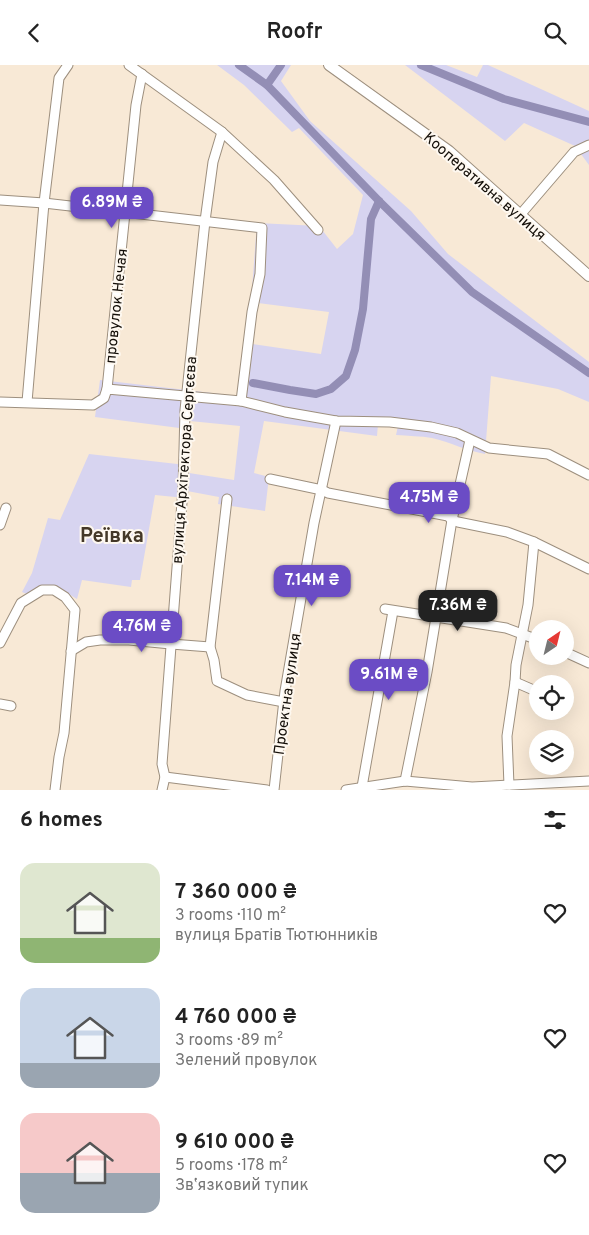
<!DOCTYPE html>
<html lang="en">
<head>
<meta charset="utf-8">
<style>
	:root { --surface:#fff; --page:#f2f2f2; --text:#222; --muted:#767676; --accent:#6b4cc5 }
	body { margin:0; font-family:Overpass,sans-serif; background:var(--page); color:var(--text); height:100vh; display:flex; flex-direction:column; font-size:19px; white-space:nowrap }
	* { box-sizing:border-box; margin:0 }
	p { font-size:16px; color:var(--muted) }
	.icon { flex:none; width:28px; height:28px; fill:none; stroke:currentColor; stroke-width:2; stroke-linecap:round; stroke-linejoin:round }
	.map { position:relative; height:725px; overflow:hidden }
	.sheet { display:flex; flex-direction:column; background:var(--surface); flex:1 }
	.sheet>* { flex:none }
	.needle { width:32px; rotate:35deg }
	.fabs { position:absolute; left:529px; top:555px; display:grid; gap:10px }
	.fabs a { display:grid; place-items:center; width:45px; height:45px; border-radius:50%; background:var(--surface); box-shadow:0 5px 20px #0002; font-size:25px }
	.price { position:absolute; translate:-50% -42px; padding:0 11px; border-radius:10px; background:var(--accent); color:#fff; font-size:16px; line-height:32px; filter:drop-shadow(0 1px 2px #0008) }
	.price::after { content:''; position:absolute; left:50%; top:30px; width:15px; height:11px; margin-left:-8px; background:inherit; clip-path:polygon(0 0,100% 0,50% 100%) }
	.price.on { background:#222; color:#fff }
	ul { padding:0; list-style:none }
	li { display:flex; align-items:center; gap:15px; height:125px; padding:0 20px }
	li span { display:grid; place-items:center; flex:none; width:140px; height:100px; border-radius:15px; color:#555 }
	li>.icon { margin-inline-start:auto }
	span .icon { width:60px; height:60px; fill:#fffc; stroke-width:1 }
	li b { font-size:21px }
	h2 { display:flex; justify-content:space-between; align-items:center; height:60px; padding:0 20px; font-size:21px }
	header { display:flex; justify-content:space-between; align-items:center; height:65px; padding:0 20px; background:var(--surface); font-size:22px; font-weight:600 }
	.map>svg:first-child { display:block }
	.green { fill:#d7d4f0 }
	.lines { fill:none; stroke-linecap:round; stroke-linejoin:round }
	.canal { stroke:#938eb5; stroke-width:8 }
	.minor-casing { stroke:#9d8f7e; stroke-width:11 }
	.tertiary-casing { stroke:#9d8f7e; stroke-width:12 }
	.minor { stroke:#fff; stroke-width:9 }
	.tertiary { stroke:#fff; stroke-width:10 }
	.labels { text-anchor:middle; stroke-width:4; stroke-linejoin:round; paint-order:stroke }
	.street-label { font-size:15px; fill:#140f09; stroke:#fef8f0 }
	.district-label { font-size:20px; font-weight:bold; fill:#443828; stroke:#fef8f0 }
</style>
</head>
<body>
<header><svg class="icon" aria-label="back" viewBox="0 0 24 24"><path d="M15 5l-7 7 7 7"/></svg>Roofr<svg class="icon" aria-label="search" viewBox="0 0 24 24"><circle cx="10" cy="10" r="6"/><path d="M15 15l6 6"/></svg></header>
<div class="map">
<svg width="589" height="725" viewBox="0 0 589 725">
	<rect width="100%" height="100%" fill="#f8e9d6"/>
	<!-- green -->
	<g class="green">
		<path d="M217,0H291L281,16L310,56L411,146L448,189L589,297V337L558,324L491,311L485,389C467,386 450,377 432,373C421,371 408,371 396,370L398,361L378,359L377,371L264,356L254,408L269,412L265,446L218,439L219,432L187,426L185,433L155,430L140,515H132L131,522L82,515L77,534L57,522L29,530L22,527L32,508L48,453L60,455L89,389L186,400L189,408L234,415L240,361L190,356L187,364L95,352L100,315L238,331L246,278L321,289L329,247L251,237L257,158L319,161L337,184L353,169L363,130L299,63L292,67L244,20Z"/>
		<path d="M405,0H446L477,12L483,0H488L589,46V100L575,81L524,58L505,76Z"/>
	</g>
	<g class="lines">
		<!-- canal -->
		<g class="canal">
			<path d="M239,0L267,20L379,136L472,227L589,308"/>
			<path d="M421,0L504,34L589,57"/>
			<path d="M267,20L281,0"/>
			<path d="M253,318L290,325L316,329L331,324L346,311L355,285L363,244L371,154L379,136"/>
		</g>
		<!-- minor casing -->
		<g class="minor-casing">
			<g id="minor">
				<path d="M129,0L222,67L274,115L318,165"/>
				<path d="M0,135L44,138L262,163L260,209L252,247L241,336"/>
				<path d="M520,150L574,87L589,80"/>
				<path d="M107,324L136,40L142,9"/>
				<path d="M0,337L93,340L104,333L107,324L241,336L285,347L336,356L390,357L431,362L457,368L489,383L548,389L589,410"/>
				<path d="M27,337L44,138L59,13L68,0"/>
				<path d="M270,414L322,425L328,428L448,451L452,455L458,457L507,467L534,477L589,504"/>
				<path d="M227,434L210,582L214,595L217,616L247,630L284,637"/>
				<path d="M0,460L6,443"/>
				<path d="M385,544L506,563L538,575"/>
				<path d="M0,578L21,538L42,525H54L65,532L75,545L64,668L59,692L55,725"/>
				<path d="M71,586L86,577L100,575H129L171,579L210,582"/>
				<path d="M565,587L589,598"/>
				<path d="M515,617L538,627"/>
				<path d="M0,639L11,641"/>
				<path d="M165,712L267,725"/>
				<path d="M405,716L427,607L452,455L470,375"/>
				<path d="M509,720L507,671L515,617L516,600L528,540L534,477"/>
				<path d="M362,722L393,546"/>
				<path d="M162,725L165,712L162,699L183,424L185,345L205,156L213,97L222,67"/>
				<path d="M274,725L285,626L314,458L336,356"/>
				<path d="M346,725L405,716L472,722L589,716"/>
			</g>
		</g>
		<!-- tertiary casing -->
		<g class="tertiary-casing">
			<path id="tertiary" d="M329,0L449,86L589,211"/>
		</g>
		<!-- minor -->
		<use href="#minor" class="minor"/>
		<!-- tertiary -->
		<use href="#tertiary" class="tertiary"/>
	</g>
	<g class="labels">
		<!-- street labels -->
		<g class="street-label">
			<text transform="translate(485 121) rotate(41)" y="5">Кооперативна вулиця</text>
			<text transform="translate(116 241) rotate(-84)" y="5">провулок Нечая</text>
			<text transform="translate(184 395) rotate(-86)" y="5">вулиця Архітектора Сергєєва</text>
			<text transform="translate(287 629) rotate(-82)" y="5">Проектна вулиця</text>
		</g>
		<!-- district labels -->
		<g class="district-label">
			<text x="112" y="477">Реївка</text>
		</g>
	</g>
</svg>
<div class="fabs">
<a><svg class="needle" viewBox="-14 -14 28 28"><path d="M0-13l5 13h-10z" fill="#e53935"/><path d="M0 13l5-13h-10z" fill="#767676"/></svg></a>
<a><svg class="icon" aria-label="locate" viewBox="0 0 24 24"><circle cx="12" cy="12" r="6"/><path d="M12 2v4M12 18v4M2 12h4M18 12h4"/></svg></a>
<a><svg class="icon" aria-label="layers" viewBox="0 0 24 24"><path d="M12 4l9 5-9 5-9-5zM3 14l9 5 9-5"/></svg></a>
</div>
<b class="price" style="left:112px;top:164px">6.89M ₴</b>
<b class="price" style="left:429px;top:459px">4.75M ₴</b>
<b class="price" style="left:312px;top:542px">7.14M ₴</b>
<b class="price on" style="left:458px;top:567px">7.36M ₴</b>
<b class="price" style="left:142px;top:588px">4.76M ₴</b>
<b class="price" style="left:389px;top:636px">9.61M ₴</b>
</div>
<section class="sheet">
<h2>6 homes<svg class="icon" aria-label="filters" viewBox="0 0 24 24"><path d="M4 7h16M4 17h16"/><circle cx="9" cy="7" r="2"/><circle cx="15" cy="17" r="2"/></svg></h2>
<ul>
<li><span style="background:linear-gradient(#dfe7d0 75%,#8fb573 0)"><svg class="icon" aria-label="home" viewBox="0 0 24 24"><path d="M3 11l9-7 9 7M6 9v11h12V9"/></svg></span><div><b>7 360 000 ₴</b><p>3 rooms · 110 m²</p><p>вулиця Братів Тютюнників</p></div><svg class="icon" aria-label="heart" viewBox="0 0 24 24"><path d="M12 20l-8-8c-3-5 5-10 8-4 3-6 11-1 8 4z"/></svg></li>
<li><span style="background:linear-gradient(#c9d6e8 75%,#9aa5b1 0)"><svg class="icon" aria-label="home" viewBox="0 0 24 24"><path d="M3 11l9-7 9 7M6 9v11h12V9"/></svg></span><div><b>4 760 000 ₴</b><p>3 rooms · 89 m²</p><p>Зелений провулок</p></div><svg class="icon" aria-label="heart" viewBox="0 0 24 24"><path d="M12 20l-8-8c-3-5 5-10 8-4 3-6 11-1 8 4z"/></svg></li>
<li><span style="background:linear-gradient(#f6c9c9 60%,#9aa5b1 0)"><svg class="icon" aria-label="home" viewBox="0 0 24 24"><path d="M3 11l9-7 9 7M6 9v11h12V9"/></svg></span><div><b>9 610 000 ₴</b><p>5 rooms · 178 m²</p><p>Звʼязковий тупик</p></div><svg class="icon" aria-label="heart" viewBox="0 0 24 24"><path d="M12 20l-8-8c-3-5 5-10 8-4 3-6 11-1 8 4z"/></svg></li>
</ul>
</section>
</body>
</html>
